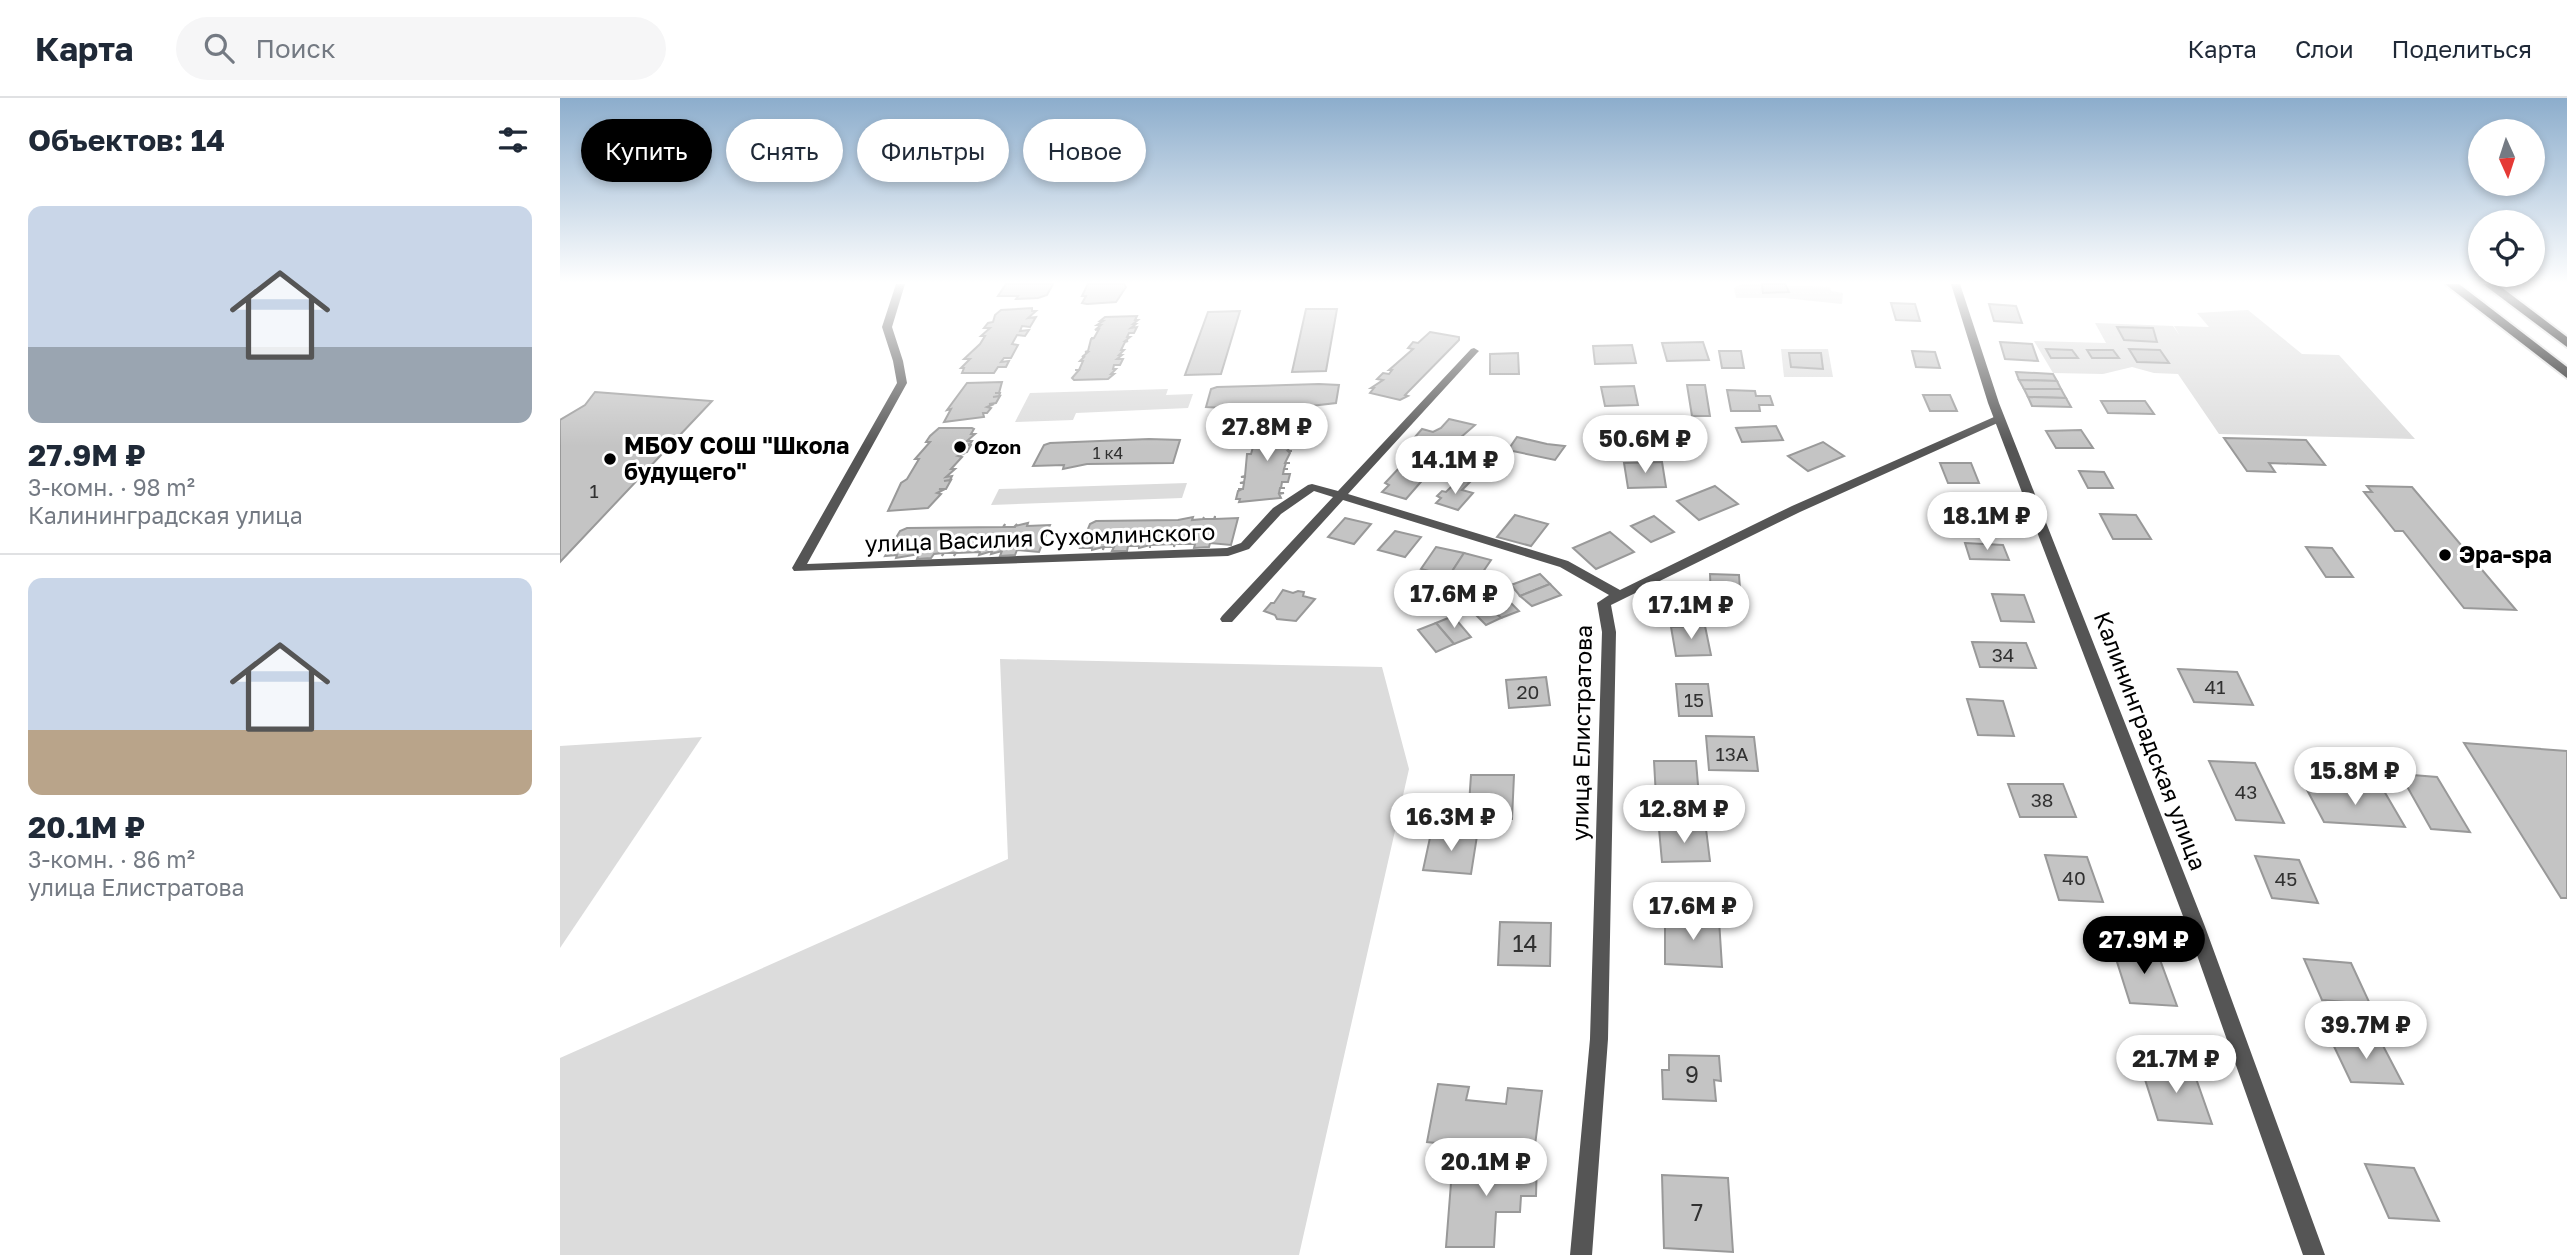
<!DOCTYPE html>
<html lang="ru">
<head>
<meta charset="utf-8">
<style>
	:root { --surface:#fff; --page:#f6f6f7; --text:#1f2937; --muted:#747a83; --line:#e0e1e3; --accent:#000 }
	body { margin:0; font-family:"Golos Text",sans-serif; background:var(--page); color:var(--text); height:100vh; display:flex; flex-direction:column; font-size:26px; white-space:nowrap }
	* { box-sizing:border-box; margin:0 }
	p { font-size:23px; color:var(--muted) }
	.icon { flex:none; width:38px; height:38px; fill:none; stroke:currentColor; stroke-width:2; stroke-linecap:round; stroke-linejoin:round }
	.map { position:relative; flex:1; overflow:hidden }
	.details { display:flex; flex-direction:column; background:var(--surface); width:560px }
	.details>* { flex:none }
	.hud { position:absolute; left:21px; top:21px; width:665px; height:63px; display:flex; gap:14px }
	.needle { width:46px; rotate:177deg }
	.tools { position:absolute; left:1908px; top:21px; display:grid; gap:14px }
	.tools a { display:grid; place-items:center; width:77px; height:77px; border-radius:50%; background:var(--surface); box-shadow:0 4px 10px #0003; font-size:35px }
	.price { position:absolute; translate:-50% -60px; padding:0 16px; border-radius:24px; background:#fff; color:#222; font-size:23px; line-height:46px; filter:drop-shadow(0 2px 4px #0008) }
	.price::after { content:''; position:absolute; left:50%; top:42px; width:21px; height:16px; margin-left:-10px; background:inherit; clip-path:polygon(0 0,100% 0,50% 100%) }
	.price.selected { background:var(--accent); color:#fff }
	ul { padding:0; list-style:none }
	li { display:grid; align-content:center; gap:14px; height:371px; padding:0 28px }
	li+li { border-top:2px solid var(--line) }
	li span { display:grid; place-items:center; height:217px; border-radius:14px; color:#555 }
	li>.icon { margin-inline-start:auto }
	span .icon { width:126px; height:126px; fill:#fffc; stroke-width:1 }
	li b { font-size:30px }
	h2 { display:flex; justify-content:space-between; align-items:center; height:84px; padding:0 28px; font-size:30px }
	.chip { padding:0 24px; border-radius:32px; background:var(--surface); box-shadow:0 4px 10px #0003; font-size:24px; line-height:63px }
	.chip.selected { background:var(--accent); color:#fff }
	header { display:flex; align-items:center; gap:42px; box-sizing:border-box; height:98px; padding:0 35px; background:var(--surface); border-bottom:2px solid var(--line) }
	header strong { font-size:33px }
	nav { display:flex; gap:38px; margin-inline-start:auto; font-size:24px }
	.search { width:490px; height:63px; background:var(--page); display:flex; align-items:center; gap:18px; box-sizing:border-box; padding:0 24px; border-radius:38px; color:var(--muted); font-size:26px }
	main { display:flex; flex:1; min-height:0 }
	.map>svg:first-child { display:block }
	.green { fill:#dcdcdc }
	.building { fill:#c4c4c4; stroke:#999; stroke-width:2 }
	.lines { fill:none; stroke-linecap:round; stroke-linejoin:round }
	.trunk-casing { stroke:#dbdbdb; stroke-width:4 }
	.minor { fill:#555; fill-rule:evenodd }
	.tertiary { fill:#555; fill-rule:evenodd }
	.trunk { fill:#000; fill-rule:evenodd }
	.poi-dot { fill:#000; stroke:#fff; stroke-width:2.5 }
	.labels { text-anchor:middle; stroke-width:6; stroke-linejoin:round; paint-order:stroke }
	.far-number-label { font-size:16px; fill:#313131 }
	.far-poi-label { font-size:19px; font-weight:bold; fill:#000; stroke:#fff; text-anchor:start }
	.number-label { font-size:19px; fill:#313131 }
	.poi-label { font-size:23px; font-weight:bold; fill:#000; stroke:#fff; text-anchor:start }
	.street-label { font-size:23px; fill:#000; stroke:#fff }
	.near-number-label { font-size:23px; fill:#313131 }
</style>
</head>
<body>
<header>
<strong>Карта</strong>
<div class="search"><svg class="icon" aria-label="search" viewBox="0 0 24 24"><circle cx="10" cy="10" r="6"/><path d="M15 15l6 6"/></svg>Поиск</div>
<nav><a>Карта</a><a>Слои</a><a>Поделиться</a></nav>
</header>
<main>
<section class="details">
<h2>Объектов: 14<svg class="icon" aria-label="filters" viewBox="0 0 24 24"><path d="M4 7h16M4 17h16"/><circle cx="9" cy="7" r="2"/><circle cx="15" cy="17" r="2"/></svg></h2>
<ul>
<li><span style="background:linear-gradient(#c9d6e8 65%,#9aa5b1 0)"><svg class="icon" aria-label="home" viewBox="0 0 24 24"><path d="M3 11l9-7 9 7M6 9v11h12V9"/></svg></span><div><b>27.9M ₽</b><p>3-комн. · 98 m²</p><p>Калининградская улица</p></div></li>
<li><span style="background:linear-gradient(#c9d6e8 70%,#b9a48a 0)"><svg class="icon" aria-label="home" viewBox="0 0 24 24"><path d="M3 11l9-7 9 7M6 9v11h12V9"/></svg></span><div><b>20.1M ₽</b><p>3-комн. · 86 m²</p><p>улица Елистратова</p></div></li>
</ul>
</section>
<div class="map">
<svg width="2007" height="1157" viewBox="0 0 2007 1157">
	<rect width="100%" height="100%" fill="#fff"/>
	<!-- green -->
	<g class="green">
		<path d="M1182,186L1270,189L1271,193L1283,195L1282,206L1224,200H1176L1174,190Z"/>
		<path d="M1688,212L1742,256L1779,257L1855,341L1659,336L1618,276L1594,275L1572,269L1543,276L1493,275L1474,243L1546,245L1535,225L1613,228L1620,238L1614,228L1649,229L1637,215Z"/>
		<path d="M1221,251H1268L1273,279H1224Z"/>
		<path d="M608,291L606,297L633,296L628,310L516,315L513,322L455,324L470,295Z"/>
		<path d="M627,385L622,400L431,407L439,391Z"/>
		<path d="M440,561L822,569L849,671L739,1157H0V960L448,761Z"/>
		<path d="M142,639L0,850V648Z"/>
	</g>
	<!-- building -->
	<g class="building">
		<path d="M446,186H493L487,197L478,200L456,201L458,198H438Z"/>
		<path d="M528,186H564L566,189L556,204L527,206L522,205L526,198H522Z"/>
		<path d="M1202,186H1225L1229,194L1203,195Z"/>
		<path d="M1331,205L1355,206L1360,223L1336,222Z"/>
		<path d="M1429,206L1456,208L1462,225L1434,223Z"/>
		<path d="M472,210V213H476L468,220L476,219L470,229L462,228L460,233L469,232L465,238L457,237L452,246L458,247L451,260H444L441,264L449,263L446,269H438L434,275H402L404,270H401L410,261H404L420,246L425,238H421L430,230H424L428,225L433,224L435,217L441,212Z"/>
		<path d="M746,211H777L766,273L732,274Z"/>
		<path d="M680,213L661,276L625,277L648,214Z"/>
		<path d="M577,218L575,222H578L573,226H576L571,230L577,229L574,235H569L567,239H570L565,243H568L565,244L561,252H564L559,257H562L557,261H563L560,267H554L553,271H556L551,276H554L548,281L514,282L512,280L519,272H515H519L523,263H520L525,258L522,259L528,254H525L528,253L531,241L534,240H531H534L539,231L535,232L541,227H537L543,223H540L545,219Z"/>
		<path d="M1557,229L1593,230L1597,244L1564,242Z"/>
		<path d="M870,234L899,239V242L845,297L848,298L840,302L810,295L814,290H811L823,282L817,281L823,275L829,276L832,272H829L853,251L848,250L853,244L858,245Z"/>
		<path d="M1143,244L1149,262L1107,263L1102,245Z"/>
		<path d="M1440,244L1472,246L1478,263L1445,261Z"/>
		<path d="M1072,247L1076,265L1035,266L1033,248Z"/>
		<path d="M1486,251L1512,252L1518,260H1491Z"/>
		<path d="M1569,251L1600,252L1609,265L1577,264Z"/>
		<path d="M1527,252H1553L1559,260H1532Z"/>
		<path d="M1159,253H1181L1184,270H1162Z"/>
		<path d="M1352,253L1375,254L1380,270L1356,269Z"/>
		<path d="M958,255L959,276H930V256Z"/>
		<path d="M1229,255H1261L1263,271L1231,269Z"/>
		<path d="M1456,274L1493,276L1497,283L1459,282Z"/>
		<path d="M1459,282L1497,283L1501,291H1464Z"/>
		<path d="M442,284L439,295H435H440L439,298L433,299L440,298L436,305L429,306H434L427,309L431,310L427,315H423L424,319L384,324L391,311L387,312L407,285Z"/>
		<path d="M759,286L779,287L776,305L733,310L734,307L688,308L687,311L646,309L651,291L657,289Z"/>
		<path d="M1127,287H1145L1150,318H1132Z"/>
		<path d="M1074,288L1078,307L1045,308L1041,289Z"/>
		<path d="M1464,291H1501L1506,300L1468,299Z"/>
		<path d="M1167,292L1195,293L1196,298H1210L1213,307H1199L1200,313H1171Z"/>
		<path d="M35,294L152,303L0,464V322L25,307Z"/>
		<path d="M1363,297H1390L1397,313H1370Z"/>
		<path d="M1468,299L1506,300L1511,309L1472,308Z"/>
		<path d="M1541,303H1585L1594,316L1548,315Z"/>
		<path d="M889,321L915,327L892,347L854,340L862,331L873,334L881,330Z"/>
		<path d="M734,325H737H734L733,330H736L733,331L732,335H738L737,342L730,343L729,347H733L729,348L728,353H732H728L730,355L725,365H730H726L724,371H728H724L723,376H730L728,384H722L721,390H725H720L719,395H724L719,396L721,400L679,404L680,401H676L678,393L682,391H678H683L684,385H680L684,384L685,379H681L685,378L687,356H691L693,349H689H693L694,343H690H694L695,338H692L696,337L698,326Z"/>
		<path d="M1216,328L1223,342L1182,344L1176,330Z"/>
		<path d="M379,330H412L414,331L411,336H415L407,343H412L410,346L405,347H411L407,354L400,355H405L398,358L402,359L391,371H395L386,379L392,378L390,382L384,383L391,382L386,391H379L383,392L377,395L381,396L368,410L328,413L341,385L347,381L359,361H355L370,344H366L370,338Z"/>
		<path d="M1521,332L1533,350H1496L1486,333Z"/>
		<path d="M957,339L987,346L1005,348L995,362L948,352Z"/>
		<path d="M1664,340L1746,342L1765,367L1709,365L1715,374L1687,373Z"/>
		<path d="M589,341L620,342L613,365L527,366L503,371L504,367L473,368L484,347L490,345Z"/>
		<path d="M1263,344L1284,358L1248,373L1228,358Z"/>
		<path d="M1102,364L1106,389L1068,390L1064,365Z"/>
		<path d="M1380,365H1411L1419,385H1388Z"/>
		<path d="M838,371L866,378L846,401L822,394L829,387L825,385Z"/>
		<path d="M1519,373L1544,374L1553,390H1528Z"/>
		<path d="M899,381L910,384L902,392L913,395L898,412L876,405L881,400L877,398L882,393L886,394Z"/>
		<path d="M1155,388L1178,406L1139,422L1117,403Z"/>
		<path d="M1807,388L1852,389L1956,512L1904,510L1843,433H1835L1804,394H1812Z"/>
		<path d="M1540,416L1576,417L1591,441H1553Z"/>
		<path d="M955,417L988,426L971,448L937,439Z"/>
		<path d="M655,418V421L678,420L671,447L650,445L649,449L634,450L635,446H615L614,449V446L590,447V450V447L579,450V448H568L567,453H552L554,449H544L543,452V449L532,452V450H520L530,426L536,423L618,422L633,419L632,422L643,421L644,419L643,421H654Z"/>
		<path d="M1094,418L1114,434L1091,444L1071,428Z"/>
		<path d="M785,420L811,426L794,446L768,439Z"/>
		<path d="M468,425L467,428L490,427L479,454L457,452L455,457L440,458L442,453L431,456L432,453L419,457L420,454L396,455L394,458L395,455H384L382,458L383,455L374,456L371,460L357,461L359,456L336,460L337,457L325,458L340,433L347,430L443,429L445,426L444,429H455L457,426L455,428Z"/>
		<path d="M835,433L861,439L845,459L818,452Z"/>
		<path d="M1050,434L1074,454L1036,471L1013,450Z"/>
		<path d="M1405,445L1443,447L1449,462L1410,461Z"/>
		<path d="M876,449L904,455L889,478L861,471Z"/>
		<path d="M1746,449L1772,450L1793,479H1766Z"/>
		<path d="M904,455L931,462L916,484L889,478Z"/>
		<path d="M980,476L990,486L960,498L951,487Z"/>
		<path d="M1150,476L1179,477L1181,504L1151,503Z"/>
		<path d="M990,486L1001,497L972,508L960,498Z"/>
		<path d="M723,492L733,495L738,493L744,494L743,498L755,501L736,523L717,521L715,517L704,513L711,505H714Z"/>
		<path d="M939,493L959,513L941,520L922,501Z"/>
		<path d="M1432,496L1464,497L1474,524L1441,523Z"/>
		<path d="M922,501L941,520L926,527L907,508Z"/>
		<path d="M893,518L911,539L894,546L876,525Z"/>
		<path d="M876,525L894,546L876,554L858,532Z"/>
		<path d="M1145,528L1151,557L1116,558L1111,529Z"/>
		<path d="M1412,544L1466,545L1476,570L1420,569Z"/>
		<path d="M1618,571L1677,574L1693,607L1634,604Z"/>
		<path d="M986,579L990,607L949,610L946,582Z"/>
		<path d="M1116,586H1148L1152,618H1119Z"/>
		<path d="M1407,601L1443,603L1454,638L1418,637Z"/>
		<path d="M1146,638L1194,639L1198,673L1149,672Z"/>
		<path d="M1904,645L2007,653V800H2001Z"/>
		<path d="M1094,663H1136L1139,699H1096Z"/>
		<path d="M1649,663L1695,665L1724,725L1676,722Z"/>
		<path d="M1840,676L1877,679L1910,734L1871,731Z"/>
		<path d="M911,677H954L952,721H908Z"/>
		<path d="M1448,686H1503L1516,719H1460Z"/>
		<path d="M1745,688L1824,693L1845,729L1764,724Z"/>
		<path d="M1099,731H1146L1150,763L1102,764Z"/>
		<path d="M871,735L917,738L911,776L863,772Z"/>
		<path d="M1485,757L1527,759L1543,804L1499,802Z"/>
		<path d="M1695,758L1739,762L1758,805L1712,800Z"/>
		<path d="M1105,819L1159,822L1162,869L1105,866Z"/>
		<path d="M940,824L991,825L990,868L938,867Z"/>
		<path d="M1552,848L1596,851L1617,908L1570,905Z"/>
		<path d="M1744,861L1791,865L1810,906L1762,902Z"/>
		<path d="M1770,940L1820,942L1843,986L1791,984Z"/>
		<path d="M1109,957L1159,958L1161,983L1154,982L1156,1003L1103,1001L1102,972H1109Z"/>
		<path d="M1581,969L1633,972L1652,1026L1598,1022Z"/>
		<path d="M878,986L909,989L906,1002L946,1006L948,990L982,993L974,1055L867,1044Z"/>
		<path d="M901,1061H977L976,1098H961L960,1114H936L934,1149H886L892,1072H900Z"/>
		<path d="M1805,1066L1854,1070L1879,1123L1829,1120Z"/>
		<path d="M1102,1077L1168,1080L1173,1154L1104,1150Z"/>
	</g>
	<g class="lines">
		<!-- trunk casing -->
		<g class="trunk-casing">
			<g id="trunk">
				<path d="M1885,186H1899L2007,269V280Z"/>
				<path d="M1923,186H1937L2007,239V249Z"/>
			</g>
		</g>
		<!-- minor -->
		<path class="minor" d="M336,186H345L332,229L343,263L347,285L247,466L667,450L681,445L713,410L748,387L752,386L778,393L911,251L914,250L919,253L917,255L788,396L1008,463L1060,492L1232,408L1434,319H1442V323L1240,414L1051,507L1056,534L1048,941L1032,1157H1010L1030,941L1042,534L1037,505L1049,497L1000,469L783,402L672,524H662L660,521L662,518L773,399L754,393L721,416L689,451L668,458L234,473L232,470L337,285L333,263L322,229Z"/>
		<!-- tertiary -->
		<path class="tertiary" d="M1391,186H1400L1439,305L1644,826L1765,1157H1743L1626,826L1428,305Z"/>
		<!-- trunk -->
		<use href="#trunk" class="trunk"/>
	</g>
	<!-- sky -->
	<linearGradient id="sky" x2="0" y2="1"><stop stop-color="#8cadcc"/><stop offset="0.53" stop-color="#fff"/><stop offset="1" stop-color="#fff" stop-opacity="0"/></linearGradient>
	<rect width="2007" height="348" fill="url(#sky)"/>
	<!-- markers -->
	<g class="poi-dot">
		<circle cx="400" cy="349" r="7"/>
		<circle cx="50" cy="361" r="7"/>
		<circle cx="1885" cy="457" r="7"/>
	</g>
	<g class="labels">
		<!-- far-number labels -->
		<g class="far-number-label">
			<text x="548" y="361">1 к4</text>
		</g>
		<!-- far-poi labels -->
		<g class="far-poi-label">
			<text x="414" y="356">Ozon</text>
		</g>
		<!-- number labels -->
		<g class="number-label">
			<text x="34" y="400">1</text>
			<text x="1443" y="564">34</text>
			<text x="1655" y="596">41</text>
			<text x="968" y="601">20</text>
			<text x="1134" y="609">15</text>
			<text x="1172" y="663">13А</text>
			<text x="1686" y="701">43</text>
			<text x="1482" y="709">38</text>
			<text x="1514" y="787">40</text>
			<text x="1726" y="788">45</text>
		</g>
		<!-- poi labels -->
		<g class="poi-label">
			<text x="64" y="356">МБОУ СОШ "Школа<tspan x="64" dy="26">будущего"</tspan></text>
			<text x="1899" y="465">Эра-spa</text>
		</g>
		<!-- street labels -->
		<g class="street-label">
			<text transform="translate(480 440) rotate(-2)" y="8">улица Василия Сухомлинского</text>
			<text transform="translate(1022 635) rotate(-89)" y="8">улица Елистратова</text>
			<text transform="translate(1590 643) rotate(69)" y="8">Калининградская улица</text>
		</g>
		<!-- near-number labels -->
		<g class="near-number-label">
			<text x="965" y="854">14</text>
			<text x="1132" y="985">9</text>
			<text x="1137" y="1123">7</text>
		</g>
	</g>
</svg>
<div class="tools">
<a><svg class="needle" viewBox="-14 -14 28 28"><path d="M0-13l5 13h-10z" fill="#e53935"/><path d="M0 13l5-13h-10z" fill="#747a83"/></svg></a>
<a><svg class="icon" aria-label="locate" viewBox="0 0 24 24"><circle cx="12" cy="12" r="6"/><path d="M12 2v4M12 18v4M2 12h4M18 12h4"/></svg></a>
</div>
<b class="price" style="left:707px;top:365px">27.8M ₽</b>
<b class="price" style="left:1085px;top:377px">50.6M ₽</b>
<b class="price" style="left:895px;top:398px">14.1M ₽</b>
<b class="price" style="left:1427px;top:454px">18.1M ₽</b>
<b class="price" style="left:894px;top:532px">17.6M ₽</b>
<b class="price" style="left:1131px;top:543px">17.1M ₽</b>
<b class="price" style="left:1795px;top:709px">15.8M ₽</b>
<b class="price" style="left:1124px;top:747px">12.8M ₽</b>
<b class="price" style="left:891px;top:755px">16.3M ₽</b>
<b class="price" style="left:1133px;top:844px">17.6M ₽</b>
<b class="price selected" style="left:1584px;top:878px">27.9M ₽</b>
<b class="price" style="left:1806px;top:963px">39.7M ₽</b>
<b class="price" style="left:1616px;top:997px">21.7M ₽</b>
<b class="price" style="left:926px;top:1100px">20.1M ₽</b>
<div class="hud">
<a class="chip selected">Купить</a>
<a class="chip">Снять</a>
<a class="chip">Фильтры</a>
<a class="chip">Новое</a>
</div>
</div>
</main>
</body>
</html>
